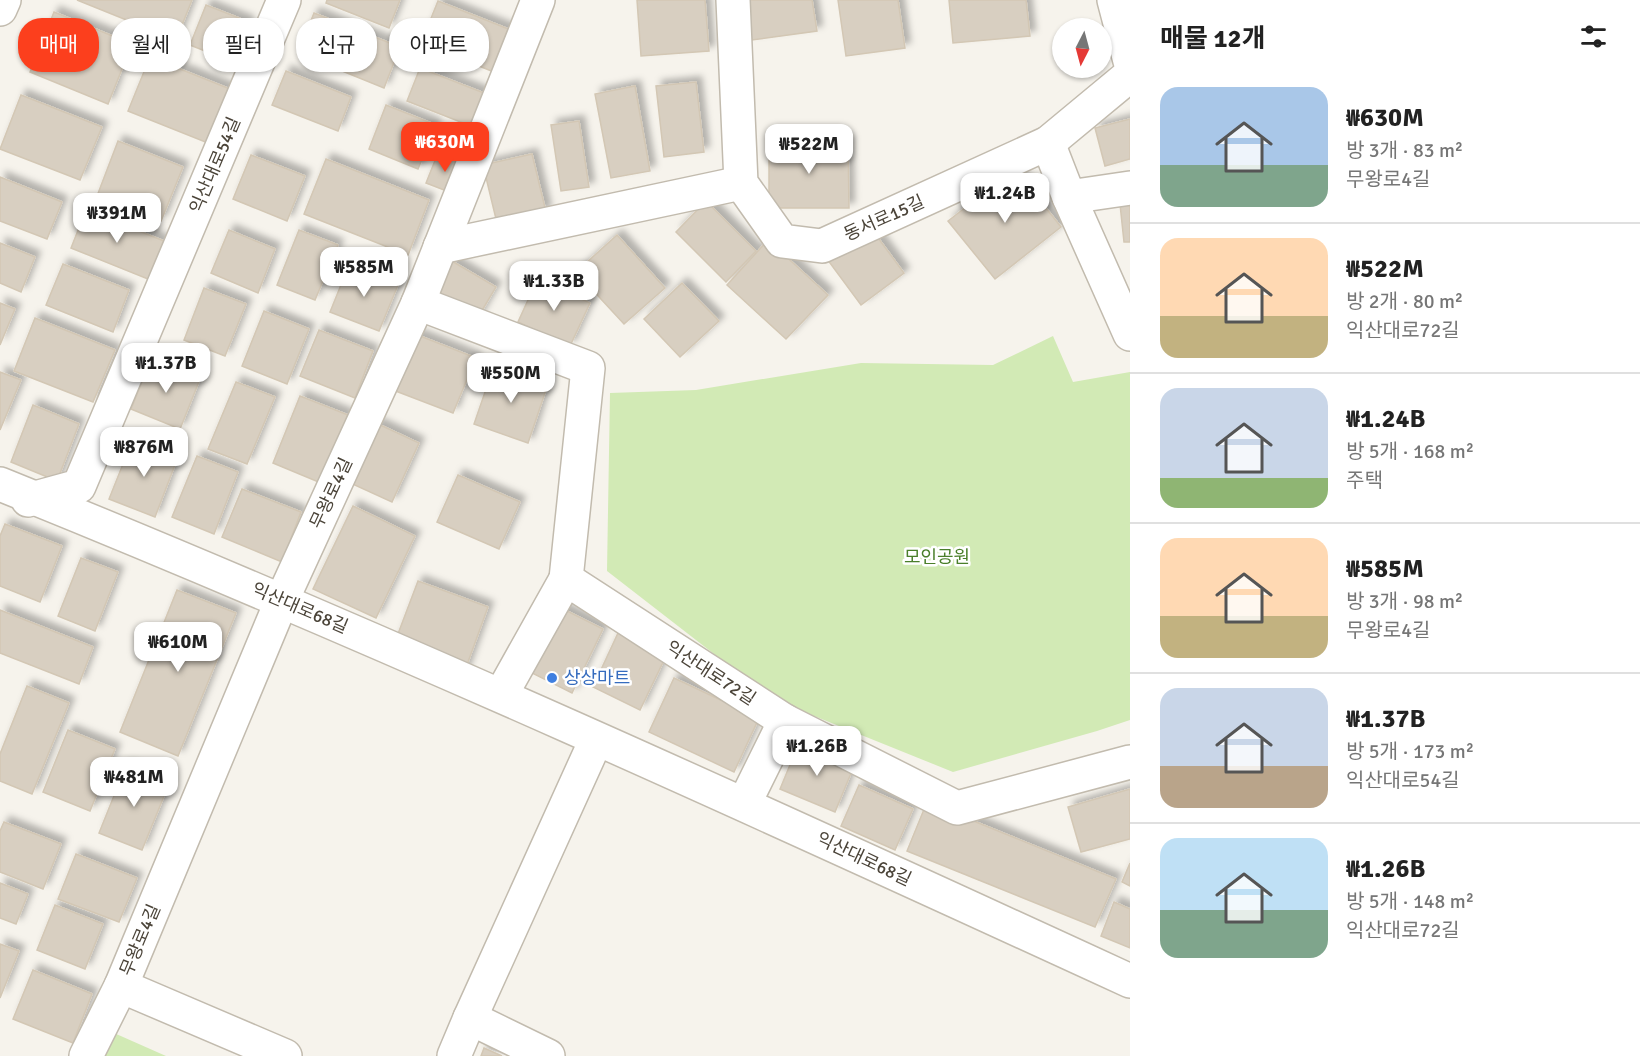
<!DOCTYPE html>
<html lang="ko">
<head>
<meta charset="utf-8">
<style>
	:root { --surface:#fff; --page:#f2f2f2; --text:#222; --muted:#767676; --line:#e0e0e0; --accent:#fc3f1d }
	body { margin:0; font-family:Signika,"Noto Sans KR",sans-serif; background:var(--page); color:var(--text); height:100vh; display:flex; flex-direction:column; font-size:22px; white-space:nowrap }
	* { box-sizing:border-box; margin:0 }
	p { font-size:20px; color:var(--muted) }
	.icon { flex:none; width:33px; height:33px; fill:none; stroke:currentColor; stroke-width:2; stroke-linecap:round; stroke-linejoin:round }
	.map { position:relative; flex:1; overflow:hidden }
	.side { display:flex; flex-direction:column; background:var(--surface); width:510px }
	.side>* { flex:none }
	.hud { position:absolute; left:18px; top:18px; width:570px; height:54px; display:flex; gap:12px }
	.needle { width:39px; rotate:186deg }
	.buttons { position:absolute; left:1052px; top:18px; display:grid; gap:12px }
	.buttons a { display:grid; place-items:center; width:60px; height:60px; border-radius:50%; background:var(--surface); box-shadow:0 2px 4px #0004; font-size:30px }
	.price { position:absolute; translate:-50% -51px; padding:0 14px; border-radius:12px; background:#fff; color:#222; font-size:20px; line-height:39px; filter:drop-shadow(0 2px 3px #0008) }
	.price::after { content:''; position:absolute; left:50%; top:36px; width:18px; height:14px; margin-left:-9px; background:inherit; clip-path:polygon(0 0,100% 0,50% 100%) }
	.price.active { background:var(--accent); color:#fff }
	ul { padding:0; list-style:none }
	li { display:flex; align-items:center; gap:18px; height:150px; padding:0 30px }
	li+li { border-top:2px solid var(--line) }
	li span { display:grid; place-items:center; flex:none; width:168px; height:120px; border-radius:18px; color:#555 }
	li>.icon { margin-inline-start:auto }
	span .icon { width:72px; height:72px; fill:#fffc; stroke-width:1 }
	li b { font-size:26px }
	h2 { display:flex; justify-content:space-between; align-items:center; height:72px; padding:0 30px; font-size:26px }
	.chip { padding:0 21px; border-radius:24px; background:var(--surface); box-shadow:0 2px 4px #0004; font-size:21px; line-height:54px }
	.chip.active { background:var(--accent); color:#fff }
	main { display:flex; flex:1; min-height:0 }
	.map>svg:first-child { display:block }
	.green { fill:#d2eab5 }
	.building { fill:#d8cfc1; stroke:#d3c7b4; stroke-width:1.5; filter:url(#shadow) }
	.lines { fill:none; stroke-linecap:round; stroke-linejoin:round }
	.minor-casing { stroke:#c2bbae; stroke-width:36 }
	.minor { stroke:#fff; stroke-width:33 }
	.shop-dot { fill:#3f7fe0; stroke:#fff; stroke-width:2 }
	.labels { text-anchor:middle; stroke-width:5; stroke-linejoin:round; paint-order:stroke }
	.street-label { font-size:18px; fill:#4b4439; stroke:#fff }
	.park-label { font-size:18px; fill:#4a7f2a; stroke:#fff }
	.shop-label { font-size:18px; fill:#366cbe; stroke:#fff; text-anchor:start }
</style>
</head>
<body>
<main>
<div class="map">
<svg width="1130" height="1056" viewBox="0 0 1130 1056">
	<defs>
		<filter id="shadow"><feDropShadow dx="5.5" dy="-5.5" stdDeviation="3" flood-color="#0004"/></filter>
	</defs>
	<rect width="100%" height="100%" fill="#f6f3ec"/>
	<!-- green -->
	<g class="green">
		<path d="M1053,336L1073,382L1130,372V720L1097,731L953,772L772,699L607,571L610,393L696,390L861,363L993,365Z"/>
		<path d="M114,1033L166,1056H104Z"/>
	</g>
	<!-- building -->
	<g class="building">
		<path d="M77,0H192L176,40Z"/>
		<path d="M327,0H400L389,28L326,3Z"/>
		<path d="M637,0H705L709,51L641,56Z"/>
		<path d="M746,0H812L817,31L752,40Z"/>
		<path d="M838,0H898L905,48L846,56Z"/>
		<path d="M949,0H1026L1030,36L953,43Z"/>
		<path d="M438,1L516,32L499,74L421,43Z"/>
		<path d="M206,5L249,22L233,62L190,45Z"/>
		<path d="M54,12L132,44L108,104L30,72Z"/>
		<path d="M314,13L400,47L384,88L298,53Z"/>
		<path d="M150,57L230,89L208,143L128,111Z"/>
		<path d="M420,68L489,95L476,128L407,101Z"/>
		<path d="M286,71L351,97L338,131L272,105Z"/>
		<path d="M696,82L704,152L664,157L656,86Z"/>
		<path d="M635,86L650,171L611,178L595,94Z"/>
		<path d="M21,95L102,127L80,180L0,149Z"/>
		<path d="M386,105L436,125L418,169L369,149Z"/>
		<path d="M1130,119V159L1105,166L1095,128Z"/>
		<path d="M579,121L589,187L561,191L551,125Z"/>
		<path d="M118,141L183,167L161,221L97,196Z"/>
		<path d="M769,141H848L849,208H769Z"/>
		<path d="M438,153L464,163L452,193L426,183Z"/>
		<path d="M532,154L546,212L497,223L483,165Z"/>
		<path d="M251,155L305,176L287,221L233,199Z"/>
		<path d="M326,159L429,200L408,255L304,214Z"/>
		<path d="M1015,169L1061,227L995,279L948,221Z"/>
		<path d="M0,177L62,202L47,239L0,221Z"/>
		<path d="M706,201L756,251L726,282L676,232Z"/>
		<path d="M1130,203V242H1124L1120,204Z"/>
		<path d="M86,210L164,241L148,279L71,248Z"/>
		<path d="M870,227L904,273L861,305L827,259Z"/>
		<path d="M229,230L275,249L258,293L211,273Z"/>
		<path d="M299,230L338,245L315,300L277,285Z"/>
		<path d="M617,235L665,288L624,324L576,272Z"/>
		<path d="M768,240L828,295L786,339L727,285Z"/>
		<path d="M0,243L35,257L21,292L0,283Z"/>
		<path d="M450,260L496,287L477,319L431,292Z"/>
		<path d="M63,264L129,290L113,332L46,305Z"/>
		<path d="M349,265L398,285L379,331L330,312Z"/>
		<path d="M538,278L590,303L570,346L518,322Z"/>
		<path d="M682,283L719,321L680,357L644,319Z"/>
		<path d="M204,288L246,304L225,356L184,340Z"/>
		<path d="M0,303L15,309L0,345Z"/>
		<path d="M264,311L309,329L287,384L242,366Z"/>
		<path d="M35,318L115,350L93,402L14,371Z"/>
		<path d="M319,330L373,351L355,398L300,376Z"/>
		<path d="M415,334L476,358L453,413L393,390Z"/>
		<path d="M151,360L200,379L180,429L131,409Z"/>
		<path d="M494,366L548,384L528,443L474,424Z"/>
		<path d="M0,372L21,380L0,430Z"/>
		<path d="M236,382L275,397L247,464L208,449Z"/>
		<path d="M300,396L348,415L321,483L273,463Z"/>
		<path d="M33,405L79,424L57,481L11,462Z"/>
		<path d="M376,423L419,443L392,502L348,482Z"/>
		<path d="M133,439L178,457L155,517L109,499Z"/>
		<path d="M197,456L238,472L214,534L172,517Z"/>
		<path d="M458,475L520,502L499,549L437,522Z"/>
		<path d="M242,489L301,512L282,562L222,537Z"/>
		<path d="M353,506L415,536L376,618L313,589Z"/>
		<path d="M5,524L62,546L40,602L0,586V536Z"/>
		<path d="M81,558L118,572L95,631L58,616Z"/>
		<path d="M418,581L488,607L464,673L393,647Z"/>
		<path d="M177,590L236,613L178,756L120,732Z"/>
		<path d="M555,605L603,629L572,693L524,669Z"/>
		<path d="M0,610L93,647L79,684L0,653Z"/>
		<path d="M618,633L666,656L640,710L593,687Z"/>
		<path d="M674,678L759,718L734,772L649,732Z"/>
		<path d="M27,686L69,703L32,794L0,781V754Z"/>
		<path d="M68,730L115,749L90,811L43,792Z"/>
		<path d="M799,743L854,766L835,812L780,789Z"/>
		<path d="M126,766L169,784L142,850L99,833Z"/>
		<path d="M859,785L913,809L895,850L841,826Z"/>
		<path d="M1130,789V839L1081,852L1068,807Z"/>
		<path d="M927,802L1116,879L1095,927L907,851Z"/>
		<path d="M4,822L61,844L43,889L0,872V831Z"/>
		<path d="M76,854L137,878L119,922L58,899Z"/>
		<path d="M1130,863V886L1122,882Z"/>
		<path d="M0,883L28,894L16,924L0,918Z"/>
		<path d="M1114,902L1130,909V948L1101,936Z"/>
		<path d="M55,905L103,924L85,969L37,950Z"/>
		<path d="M0,944L19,951L0,998Z"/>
		<path d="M33,970L92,994L73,1043L13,1019Z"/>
		<path d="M484,1048L502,1056H481Z"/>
	</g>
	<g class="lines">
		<!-- minor casing -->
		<g class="minor-casing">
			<g id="minor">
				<path d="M733,0L741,183L782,241L822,246L1048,143L1130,75"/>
				<path d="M1114,0L1130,61"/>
				<path d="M0,9L4,0"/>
				<path d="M1048,143L1069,197L1130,188"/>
				<path d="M1069,197L1130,334"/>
				<path d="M440,247L741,183"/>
				<path d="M418,303L588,368L566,579L785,721L957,808L1130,762"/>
				<path d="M0,484C382,638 756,809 1130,981"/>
				<path d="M28,500L79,486L284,0"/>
				<path d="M501,695L566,579"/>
				<path d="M744,804L785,721"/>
				<path d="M121,986L285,1056"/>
				<path d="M470,1018L548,1056"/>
				<path d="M86,1056L121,986L282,600L418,303L538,0"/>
				<path d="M454,1056L470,1018L596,740"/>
			</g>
		</g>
		<!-- minor -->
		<use href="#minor" class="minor"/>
	</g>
	<!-- markers -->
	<circle class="shop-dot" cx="552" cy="678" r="6"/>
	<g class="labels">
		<!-- street labels -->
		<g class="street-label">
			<text transform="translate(215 165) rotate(-67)" y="6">익산대로54길</text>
			<text transform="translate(884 218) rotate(-24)" y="6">동서로15길</text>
			<text transform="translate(331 493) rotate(-65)" y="6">무왕로4길</text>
			<text transform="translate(300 608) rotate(23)" y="6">익산대로68길</text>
			<text transform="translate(711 673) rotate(33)" y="6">익산대로72길</text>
			<text transform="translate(864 859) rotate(25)" y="6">익산대로68길</text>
			<text transform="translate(140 940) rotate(-67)" y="6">무왕로4길</text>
		</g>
		<!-- park labels -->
		<g class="park-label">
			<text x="937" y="563">모인공원</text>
		</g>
		<!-- shop labels -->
		<g class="shop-label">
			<text x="564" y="684">상상마트</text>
		</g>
	</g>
</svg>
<div class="buttons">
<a><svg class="needle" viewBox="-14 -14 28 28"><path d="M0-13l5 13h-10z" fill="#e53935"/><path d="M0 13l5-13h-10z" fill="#767676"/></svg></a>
</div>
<b class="price active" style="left:445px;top:173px">₩630M</b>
<b class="price" style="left:809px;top:175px">₩522M</b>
<b class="price" style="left:1005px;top:224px">₩1.24B</b>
<b class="price" style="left:117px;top:244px">₩391M</b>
<b class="price" style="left:364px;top:298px">₩585M</b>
<b class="price" style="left:554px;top:312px">₩1.33B</b>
<b class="price" style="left:166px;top:394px">₩1.37B</b>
<b class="price" style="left:511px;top:404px">₩550M</b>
<b class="price" style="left:144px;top:478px">₩876M</b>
<b class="price" style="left:178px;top:673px">₩610M</b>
<b class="price" style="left:817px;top:777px">₩1.26B</b>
<b class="price" style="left:134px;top:808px">₩481M</b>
<div class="hud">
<a class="chip active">매매</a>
<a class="chip">월세</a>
<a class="chip">필터</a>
<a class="chip">신규</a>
<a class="chip">아파트</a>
</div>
</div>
<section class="side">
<h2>매물 12개<svg class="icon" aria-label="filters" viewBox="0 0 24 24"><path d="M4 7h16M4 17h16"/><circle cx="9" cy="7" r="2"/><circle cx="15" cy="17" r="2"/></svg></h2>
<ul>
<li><span style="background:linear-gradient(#a9c7e8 65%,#7fa58c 0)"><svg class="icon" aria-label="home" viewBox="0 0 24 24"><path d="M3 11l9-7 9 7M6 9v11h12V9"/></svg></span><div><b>₩630M</b><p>방 3개 · 83 m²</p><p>무왕로4길</p></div></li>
<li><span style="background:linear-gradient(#ffd9b3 65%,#c2b280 0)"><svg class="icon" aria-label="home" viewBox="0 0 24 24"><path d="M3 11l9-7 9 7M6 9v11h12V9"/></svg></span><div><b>₩522M</b><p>방 2개 · 80 m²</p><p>익산대로72길</p></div></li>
<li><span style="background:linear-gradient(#c9d6e8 75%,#8fb573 0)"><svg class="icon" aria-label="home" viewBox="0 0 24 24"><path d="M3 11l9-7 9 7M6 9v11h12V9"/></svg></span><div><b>₩1.24B</b><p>방 5개 · 168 m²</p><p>주택</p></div></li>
<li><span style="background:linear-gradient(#ffd9b3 65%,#c2b280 0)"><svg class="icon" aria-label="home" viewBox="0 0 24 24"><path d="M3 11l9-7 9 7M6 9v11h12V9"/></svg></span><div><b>₩585M</b><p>방 3개 · 98 m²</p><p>무왕로4길</p></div></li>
<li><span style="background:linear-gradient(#c9d6e8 65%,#b9a48a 0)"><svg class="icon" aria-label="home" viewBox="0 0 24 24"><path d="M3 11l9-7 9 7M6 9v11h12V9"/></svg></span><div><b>₩1.37B</b><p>방 5개 · 173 m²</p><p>익산대로54길</p></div></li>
<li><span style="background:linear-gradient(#bfe0f5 60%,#7fa58c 0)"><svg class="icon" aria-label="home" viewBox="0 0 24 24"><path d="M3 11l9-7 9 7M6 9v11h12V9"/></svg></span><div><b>₩1.26B</b><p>방 5개 · 148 m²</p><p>익산대로72길</p></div></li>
</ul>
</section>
</main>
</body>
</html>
